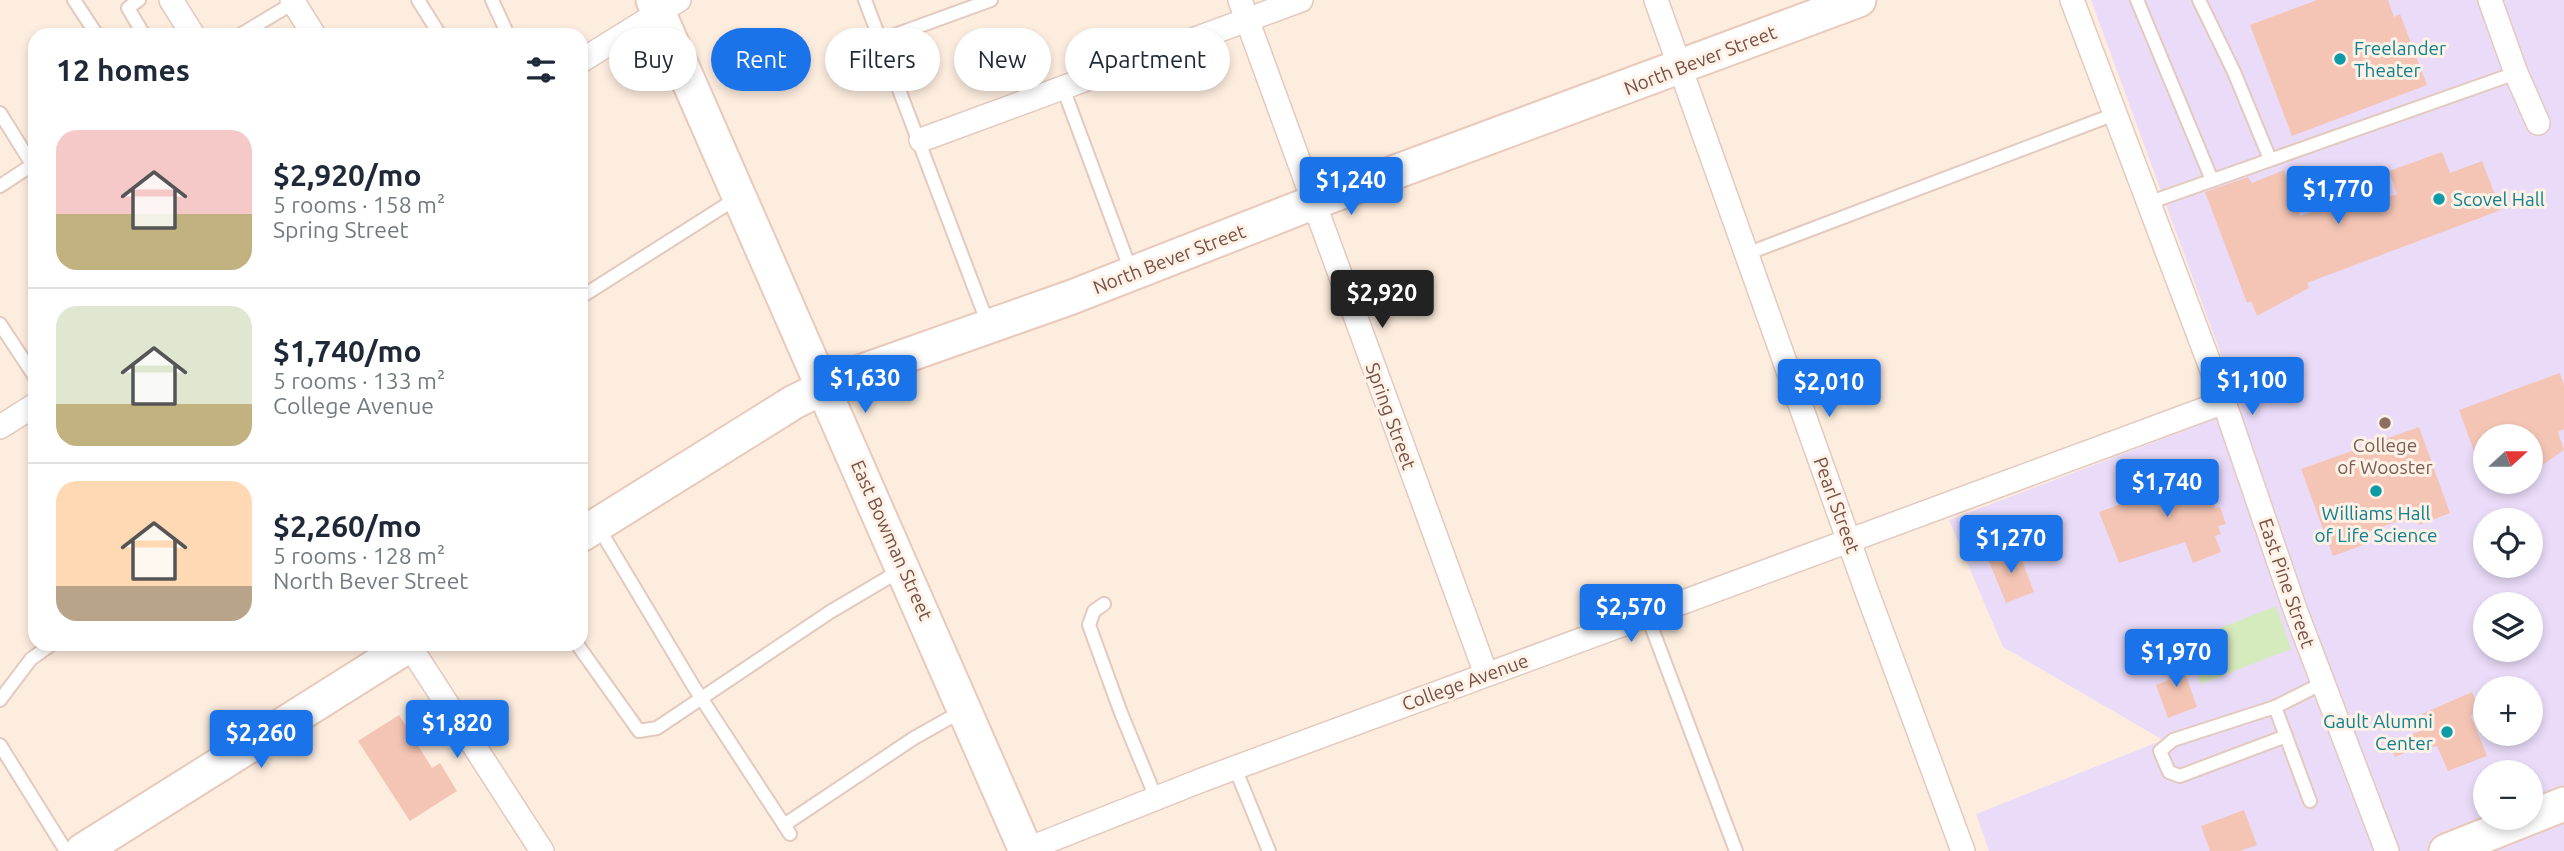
<!DOCTYPE html>
<html lang="en">
<head>
<meta charset="utf-8">
<style>
	:root { --surface:#fff; --page:#f6f6f7; --text:#1f2937; --muted:#747a83; --line:#e0e1e3; --accent:#1a73e8 }
	body { margin:0; font-family:Ubuntu,sans-serif; background:var(--page); color:var(--text); height:100vh; display:flex; flex-direction:column; font-size:26px; white-space:nowrap }
	* { box-sizing:border-box; margin:0 }
	p { font-size:23px; color:var(--muted) }
	.icon { flex:none; width:38px; height:38px; fill:none; stroke:currentColor; stroke-width:2; stroke-linecap:round; stroke-linejoin:round }
	.map { position:relative; flex:1; overflow:hidden }
	.side { position:absolute; left:28px; top:28px; width:560px; height:623px; display:flex; flex-direction:column; background:var(--surface); border-radius:21px; box-shadow:0 4px 10px #0003 }
	.side>* { flex:none }
	.guide { position:absolute; left:609px; top:28px; width:665px; height:63px; display:flex; gap:14px }
	.needle { width:46px; rotate:69deg }
	.fabs { position:absolute; left:2473px; top:424px; display:grid; gap:14px }
	.fabs a { display:grid; place-items:center; width:70px; height:70px; border-radius:50%; background:var(--surface); box-shadow:0 4px 10px #0003; font-size:35px }
	.price { position:absolute; translate:-50% -60px; padding:0 16px; border-radius:7px; background:var(--accent); color:#fff; font-size:23px; line-height:46px; filter:drop-shadow(0 2px 4px #0008) }
	.price::after { content:''; position:absolute; left:50%; top:42px; width:21px; height:16px; margin-left:-10px; background:inherit; clip-path:polygon(0 0,100% 0,50% 100%) }
	.price.on { background:#222; color:#fff }
	ul { padding:0; list-style:none }
	li { display:flex; align-items:center; gap:21px; height:175px; padding:0 28px }
	li+li { border-top:2px solid var(--line) }
	li span { display:grid; place-items:center; flex:none; width:196px; height:140px; border-radius:21px; color:#555 }
	li>.icon { margin-inline-start:auto }
	span .icon { width:84px; height:84px; fill:#fffc; stroke-width:1 }
	li b { font-size:30px }
	h2 { display:flex; justify-content:space-between; align-items:center; height:84px; padding:0 28px; font-size:30px }
	.pill { padding:0 24px; border-radius:32px; background:var(--surface); box-shadow:0 4px 10px #0003; font-size:24px; line-height:63px }
	.pill.on { background:var(--accent); color:#fff }
	.map>svg:first-child { display:block }
	.education { fill:#eadcf9; fill-rule:evenodd }
	.green { fill:#d6ebbd }
	.building { fill:#f4c5b5 }
	.lines { fill:none; stroke-linecap:round; stroke-linejoin:round }
	.lane-casing { stroke:#e3c9be; stroke-width:16 }
	.street-casing { stroke:#e3c9be; stroke-width:26 }
	.secondary-casing { stroke:#e9c9ba; stroke-width:37 }
	.lane { stroke:#fff; stroke-width:12 }
	.street { stroke:#fff; stroke-width:23 }
	.secondary { stroke:#fff; stroke-width:33 }
	.culture-dot { fill:#0f9aa8; stroke:#fff1e6; stroke-width:2.5 }
	.education-dot { fill:#8d6e63; stroke:#fff1e6; stroke-width:2.5 }
	.labels { text-anchor:middle; stroke-width:6; stroke-linejoin:round; paint-order:stroke }
	.culture-label { font-size:19px; fill:#0d838f; stroke:#fff1e6; text-anchor:start }
	.street-label { font-size:19px; fill:#745046; stroke:#fff1e6 }
	.education-label { font-size:19px; fill:#785e54; stroke:#fff1e6 }
</style>
</head>
<body>
<div class="map">
<svg width="2564" height="851" viewBox="0 0 2564 851">
	<rect width="100%" height="100%" fill="#fdeddf"/>
	<!-- education -->
	<path class="education" d="M2091,0H2564V851H1989L1976,814L2163,740L2003,647L1949,520L2241,409ZM2485,436H2530V481H2485ZM2485,520H2530V565H2485ZM2485,604H2530V649H2485ZM2485,688H2530V733H2485ZM2485,772H2530V817H2485Z"/>
	<!-- green -->
	<path class="green" d="M2276,606L2291,649L2201,684L2185,642Z"/>
	<!-- building -->
	<g class="building">
		<path d="M2317,0H2388L2394,17L2400,14L2427,85L2292,136L2250,25Z"/>
		<path d="M2442,152L2450,173L2482,161L2501,210L2307,283L2309,288L2257,316L2251,301L2247,303L2205,192L2248,177L2252,183L2284,170L2300,216L2328,206L2334,214L2341,213L2397,194L2389,171Z"/>
		<path d="M2560,373L2564,385V429L2558,432L2564,450L2530,474V436H2485L2483,476L2459,410Z"/>
		<path d="M2419,427L2450,513L2419,525L2415,515L2363,534L2366,544L2333,556L2301,469Z"/>
		<path d="M2185,462L2191,465L2198,479L2204,480L2215,508L2220,507L2226,524L2218,526L2221,534L2215,536L2221,552L2193,563L2185,542L2119,563L2099,512L2159,490L2155,478Z"/>
		<path d="M2017,548L2034,592L2006,603L1988,559Z"/>
		<path d="M2179,656L2197,707L2168,718L2156,685L2169,680L2163,661Z"/>
		<path d="M2472,692L2480,711L2471,716L2487,756L2448,771L2437,746L2433,747L2431,742L2395,757L2389,745L2428,727L2422,714Z"/>
		<path d="M399,715L432,768L440,763L457,791L410,821L358,741Z"/>
		<path d="M2244,810L2257,845L2240,851H2210L2201,826Z"/>
	</g>
	<g class="lines">
		<!-- lane casing -->
		<g class="lane-casing">
			<g id="lane">
				<path d="M74,0L97,35"/>
				<path d="M139,0L128,8L144,35"/>
				<path d="M418,0L440,35"/>
				<path d="M492,0L508,35"/>
				<path d="M865,0L988,324"/>
				<path d="M2137,0L2212,180"/>
				<path d="M2199,0L2234,72L2270,159"/>
				<path d="M240,35L298,0"/>
				<path d="M881,40L991,0"/>
				<path d="M1063,88L1131,271"/>
				<path d="M0,113L35,169"/>
				<path d="M0,186L35,163"/>
				<path d="M2148,203L2516,73"/>
				<path d="M1746,254L2115,114"/>
				<path d="M581,297L737,198"/>
				<path d="M0,324L35,377"/>
				<path d="M597,525L694,687L790,834"/>
				<path d="M1104,604L1094,611L1089,625L1121,713L1156,798"/>
				<path d="M1647,615L1736,851"/>
				<path d="M577,644L639,731L657,728L830,612L901,570"/>
				<path d="M0,700L31,659L52,644"/>
				<path d="M2275,707L2310,801"/>
				<path d="M2286,736L2180,776L2169,772L2160,751L2173,740L2275,707L2323,683"/>
				<path d="M0,745L66,851"/>
				<path d="M1235,768L1269,851"/>
				<path d="M784,825L914,738L962,711"/>
			</g>
		</g>
		<!-- street casing -->
		<g class="street-casing">
			<g id="street">
				<path d="M171,0L193,35"/>
				<path d="M292,0L314,35"/>
				<path d="M1240,0L1486,674"/>
				<path d="M1656,0L1867,592L1963,851"/>
				<path d="M2072,0L2224,402L2296,612L2387,851"/>
				<path d="M2490,0L2516,73L2538,123"/>
				<path d="M581,61L679,0"/>
				<path d="M921,140L1301,0"/>
				<path d="M0,427L35,405"/>
				<path d="M409,645L542,851"/>
				<path d="M1023,851L1202,780L2224,402"/>
			</g>
		</g>
		<!-- secondary casing -->
		<g class="secondary-casing">
			<g id="secondary">
				<path d="M653,0L1026,851"/>
				<path d="M581,535L794,402L843,378L1072,297L1312,203L1859,0"/>
				<path d="M82,851L411,644"/>
				<path d="M2446,851L2564,804"/>
			</g>
		</g>
		<!-- lane -->
		<use href="#lane" class="lane"/>
		<!-- street -->
		<use href="#street" class="street"/>
		<!-- secondary -->
		<use href="#secondary" class="secondary"/>
	</g>
	<!-- markers -->
	<g class="culture-dot">
		<circle cx="2340" cy="59" r="7"/>
		<circle cx="2439" cy="199" r="7"/>
		<circle cx="2376" cy="491" r="7"/>
		<circle cx="2447" cy="732" r="7"/>
	</g>
	<circle class="education-dot" cx="2385" cy="423" r="7"/>
	<g class="labels">
		<!-- culture labels -->
		<g class="culture-label">
			<text x="2354" y="55">Freelander<tspan x="2354" dy="22">Theater</tspan></text>
			<text x="2453" y="206">Scovel Hall</text>
			<text x="2376" y="520" text-anchor="middle">Williams Hall<tspan x="2376" dy="22">of Life Science</tspan></text>
			<text x="2433" y="728" text-anchor="end">Gault Alumni<tspan x="2433" dy="22">Center</tspan></text>
		</g>
		<!-- street labels -->
		<g class="street-label">
			<text transform="translate(1700 60) rotate(-21)" y="7">North Bever Street</text>
			<text transform="translate(1169 259) rotate(-21)" y="7">North Bever Street</text>
			<text transform="translate(1391 416) rotate(70)" y="7">Spring Street</text>
			<text transform="translate(1837 505) rotate(70)" y="7">Pearl Street</text>
			<text transform="translate(892 540) rotate(66)" y="7">East Bowman Street</text>
			<text transform="translate(2287 583) rotate(71)" y="7">East Pine Street</text>
			<text transform="translate(1465 682) rotate(-20)" y="7">College Avenue</text>
		</g>
		<!-- education labels -->
		<g class="education-label">
			<text x="2385" y="452">College<tspan x="2385" dy="22">of Wooster</tspan></text>
		</g>
	</g>
</svg>
<div class="fabs">
<a><svg class="needle" viewBox="-14 -14 28 28"><path d="M0-13l5 13h-10z" fill="#e53935"/><path d="M0 13l5-13h-10z" fill="#747a83"/></svg></a>
<a><svg class="icon" aria-label="locate" viewBox="0 0 24 24"><circle cx="12" cy="12" r="6"/><path d="M12 2v4M12 18v4M2 12h4M18 12h4"/></svg></a>
<a><svg class="icon" aria-label="layers" viewBox="0 0 24 24"><path d="M12 4l9 5-9 5-9-5zM3 14l9 5 9-5"/></svg></a>
<a>+</a>
<a>−</a>
</div>
<b class="price" style="left:1351px;top:217px">$1,240</b>
<b class="price" style="left:2338px;top:226px">$1,770</b>
<b class="price on" style="left:1382px;top:330px">$2,920</b>
<b class="price" style="left:865px;top:415px">$1,630</b>
<b class="price" style="left:2252px;top:417px">$1,100</b>
<b class="price" style="left:1829px;top:419px">$2,010</b>
<b class="price" style="left:2167px;top:519px">$1,740</b>
<b class="price" style="left:2011px;top:575px">$1,270</b>
<b class="price" style="left:1631px;top:644px">$2,570</b>
<b class="price" style="left:2176px;top:689px">$1,970</b>
<b class="price" style="left:457px;top:760px">$1,820</b>
<b class="price" style="left:261px;top:770px">$2,260</b>
<div class="guide">
<a class="pill">Buy</a>
<a class="pill on">Rent</a>
<a class="pill">Filters</a>
<a class="pill">New</a>
<a class="pill">Apartment</a>
</div>
<section class="side">
<h2>12 homes<svg class="icon" aria-label="filters" viewBox="0 0 24 24"><path d="M4 7h16M4 17h16"/><circle cx="9" cy="7" r="2"/><circle cx="15" cy="17" r="2"/></svg></h2>
<ul>
<li><span style="background:linear-gradient(#f6c9c9 60%,#c2b280 0)"><svg class="icon" aria-label="home" viewBox="0 0 24 24"><path d="M3 11l9-7 9 7M6 9v11h12V9"/></svg></span><div><b>$2,920/mo</b><p>5 rooms · 158 m²</p><p>Spring Street</p></div></li>
<li><span style="background:linear-gradient(#dfe7d0 70%,#c2b280 0)"><svg class="icon" aria-label="home" viewBox="0 0 24 24"><path d="M3 11l9-7 9 7M6 9v11h12V9"/></svg></span><div><b>$1,740/mo</b><p>5 rooms · 133 m²</p><p>College Avenue</p></div></li>
<li><span style="background:linear-gradient(#ffd9b3 75%,#b9a48a 0)"><svg class="icon" aria-label="home" viewBox="0 0 24 24"><path d="M3 11l9-7 9 7M6 9v11h12V9"/></svg></span><div><b>$2,260/mo</b><p>5 rooms · 128 m²</p><p>North Bever Street</p></div></li>
</ul>
</section>
</div>
</body>
</html>
